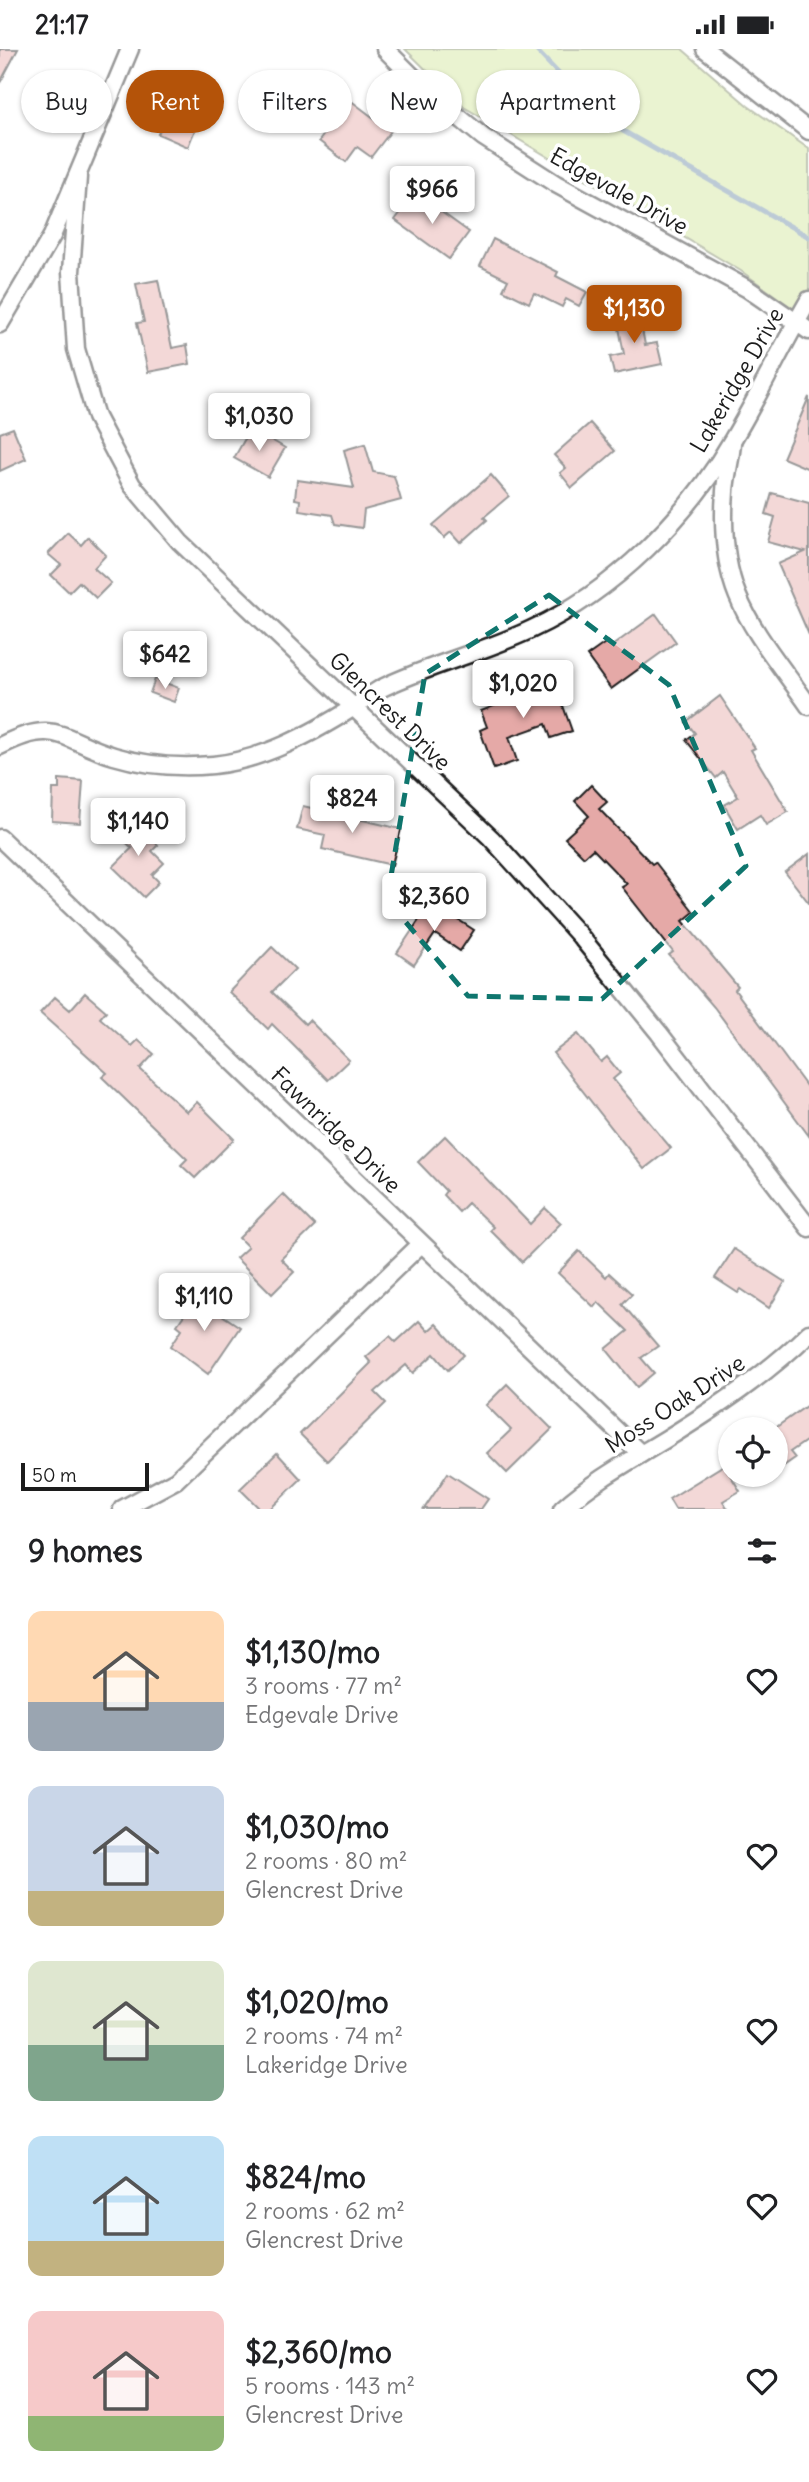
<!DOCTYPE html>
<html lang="en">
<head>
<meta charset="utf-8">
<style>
	:root { --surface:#fff; --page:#f6f6f6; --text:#202124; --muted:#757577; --accent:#b45309 }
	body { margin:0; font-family:Delius,sans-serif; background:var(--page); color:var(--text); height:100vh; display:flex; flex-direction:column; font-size:26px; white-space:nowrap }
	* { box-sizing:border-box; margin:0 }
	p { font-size:23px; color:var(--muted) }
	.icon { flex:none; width:38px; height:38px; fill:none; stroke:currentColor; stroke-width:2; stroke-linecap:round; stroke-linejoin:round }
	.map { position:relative; height:1460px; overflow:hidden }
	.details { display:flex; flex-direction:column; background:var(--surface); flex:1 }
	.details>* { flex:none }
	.banner { position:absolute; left:21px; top:21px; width:768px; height:63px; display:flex; gap:14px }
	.tools { position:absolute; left:718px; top:1368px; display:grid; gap:14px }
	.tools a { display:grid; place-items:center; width:70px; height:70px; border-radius:50%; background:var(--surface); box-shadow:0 2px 5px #0004; font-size:35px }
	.scale { position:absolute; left:21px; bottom:18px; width:128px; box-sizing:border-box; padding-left:7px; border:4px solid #1c1c1c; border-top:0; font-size:19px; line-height:24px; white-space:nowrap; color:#1c1c1c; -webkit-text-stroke:5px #fff; paint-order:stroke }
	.price { position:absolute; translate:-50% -60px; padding:0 16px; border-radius:7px; background:#fff; color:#222; font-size:23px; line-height:46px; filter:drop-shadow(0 2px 4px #0008) }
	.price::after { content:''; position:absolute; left:50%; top:42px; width:21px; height:16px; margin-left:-10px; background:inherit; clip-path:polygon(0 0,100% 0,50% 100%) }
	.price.active { background:var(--accent); color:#fff }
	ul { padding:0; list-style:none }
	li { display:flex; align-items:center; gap:21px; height:175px; padding:0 28px }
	li span { display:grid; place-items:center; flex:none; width:196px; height:140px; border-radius:14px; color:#555 }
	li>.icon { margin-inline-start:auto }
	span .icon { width:84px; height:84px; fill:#fffc; stroke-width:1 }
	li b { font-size:30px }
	h2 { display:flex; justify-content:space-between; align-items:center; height:84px; padding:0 28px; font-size:30px }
	.chip { padding:0 24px; border-radius:32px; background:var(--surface); box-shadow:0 2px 5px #0004; font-size:24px; line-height:63px }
	.chip.active { background:var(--accent); color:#fff }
	.status { display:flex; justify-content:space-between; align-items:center; height:49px; padding:0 35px; background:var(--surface); direction:ltr }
	.status svg { height:19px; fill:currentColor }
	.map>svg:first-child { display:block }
	.green { fill:#d1e59a; stroke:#76805b; stroke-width:2 }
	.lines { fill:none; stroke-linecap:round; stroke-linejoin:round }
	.stream { stroke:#6c8ba4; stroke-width:5 }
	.building { fill:#e5a9a7; stroke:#1c1c1c; stroke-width:2 }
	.minor-casing { stroke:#1c1c1c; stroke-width:21 }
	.minor { stroke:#fff; stroke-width:16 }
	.marked { fill:none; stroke:#0f766e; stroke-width:5; stroke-dasharray:14 9; stroke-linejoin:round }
	.labels { text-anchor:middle; stroke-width:7; stroke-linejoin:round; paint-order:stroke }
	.street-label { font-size:23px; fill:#1c1c1c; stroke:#fff }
</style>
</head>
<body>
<div class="status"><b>21:17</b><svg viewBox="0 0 49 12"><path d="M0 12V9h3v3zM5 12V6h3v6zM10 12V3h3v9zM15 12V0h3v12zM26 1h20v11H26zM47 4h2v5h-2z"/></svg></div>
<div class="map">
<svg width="809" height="1460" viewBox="0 0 809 1460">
	<rect width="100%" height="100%" fill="#fff"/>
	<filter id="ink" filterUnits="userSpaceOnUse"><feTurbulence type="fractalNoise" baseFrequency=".0143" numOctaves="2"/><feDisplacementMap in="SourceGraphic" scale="14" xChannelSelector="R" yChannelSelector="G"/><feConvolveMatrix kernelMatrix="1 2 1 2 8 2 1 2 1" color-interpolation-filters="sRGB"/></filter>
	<g filter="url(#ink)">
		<!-- green -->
		<path class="green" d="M405,0H682L748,57L809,100V271L741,222L464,58Z"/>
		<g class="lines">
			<!-- stream -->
			<path class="stream" d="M535,0L602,70L809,188"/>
		</g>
		<!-- building -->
		<g class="building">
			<path d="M0,0H18L0,34Z"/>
			<path d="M173,49L203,61L188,98L158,85Z"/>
			<path d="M350,51L391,82L371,108L357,98L346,113L319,92Z"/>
			<path d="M415,144L469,183L449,210L395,171Z"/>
			<path d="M493,190L558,223L556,227L587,243L579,257L566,250L562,258L534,244L529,254L503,241L508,231L480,217Z"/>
			<path d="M158,231L172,299L187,296L190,315L148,323L137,274L144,273L136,235Z"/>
			<path d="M638,259L645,296L657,294L662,315L614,325L610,308L624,305L616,263Z"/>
			<path d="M809,348V420L783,409Z"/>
			<path d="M590,374L615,402L572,439L560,424L566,419L554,406Z"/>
			<path d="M13,379L26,410L0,422V384Z"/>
			<path d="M251,379L285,399L268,428L234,409Z"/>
			<path d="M365,395L373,423L394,427L401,451L364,461L362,479L335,475L332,466L299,461L300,451L295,450L297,431L354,439L344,401Z"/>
			<path d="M491,426L509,447L484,468L487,471L461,494L451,483L444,489L433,476Z"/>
			<path d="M772,444L809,454V586L778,515L805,503L768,493L775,468L766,465Z"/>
			<path d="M68,484L81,496L88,488L106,506L94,519L111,534L96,549L79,533L69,543L51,526L61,516L48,505Z"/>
			<path d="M656,565L676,593L611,640L587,607L608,592L612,597Z"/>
			<path d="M155,630L179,639L174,653L150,644Z"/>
			<path d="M560,631L567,649L561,651L572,682L551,689L546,675L509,688L517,712L494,720L480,681L487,678L481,662Z"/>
			<path d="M720,647L755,699L751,701L788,763L766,776L760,766L738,780L724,756L738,748L723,723L716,729L686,691L695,684L686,673Z"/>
			<path d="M59,730L83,732L80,774L52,772L53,740H59Z"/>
			<path d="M591,736L607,753L599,760L652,815L655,813L694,863L683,872L738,938L735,941L809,1041V1087L714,958L669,906L673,903L622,838L627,835L593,800L584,808L565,789L589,767L575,752Z"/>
			<path d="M303,757L401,780L392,816L322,800L325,786L297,780Z"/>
			<path d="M129,768L158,796L152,802L164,814L152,826L159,833L144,848L113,818L132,799L115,783Z"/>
			<path d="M809,805V854L785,823Z"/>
			<path d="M431,853L474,881L460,902L435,885L414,916L397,904Z"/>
			<path d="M272,898L295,920L272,943L305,975L309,971L349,1011L328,1031L272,975L268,980L229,943Z"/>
			<path d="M85,944L106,962L100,969L132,997L138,991L154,1005L140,1020L187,1063L197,1053L234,1090L195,1129L181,1116L187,1110L102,1028L107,1024L40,964L55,948L70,961Z"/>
			<path d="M578,985L601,1013L607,1008L620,1024L613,1030L671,1099L644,1120L553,1004Z"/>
			<path d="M445,1087L530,1175L545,1159L561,1174L522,1213L490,1181L493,1178L468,1154L459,1163L443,1146L446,1142L418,1113Z"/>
			<path d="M283,1145L315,1177L281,1210L294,1223L272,1245L236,1209L248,1198L239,1189Z"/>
			<path d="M734,1200L785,1233L769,1259L741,1240L738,1244L715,1229Z"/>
			<path d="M579,1202L606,1228L609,1224L632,1245L622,1255L658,1297L641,1309L654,1324L637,1338L606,1300L628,1282L598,1253L594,1258L558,1224Z"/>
			<path d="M202,1240L219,1251L213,1260L240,1278L208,1325L171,1297L182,1280L177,1276Z"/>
			<path d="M419,1272L428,1282L436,1275L464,1306L448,1321L434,1305L413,1324L406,1316L375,1343L386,1354L327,1412L300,1385L371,1314L366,1308L390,1287L396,1293Z"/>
			<path d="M507,1335L552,1380L507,1424L487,1404L511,1381L486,1356Z"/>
			<path d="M809,1355V1390L790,1403L795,1409L775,1423V1379Z"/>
			<path d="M277,1404L301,1430L270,1460H260L240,1440Z"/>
			<path d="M724,1416L740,1442L723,1452L728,1460H675L669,1450Z"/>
			<path d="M448,1424L488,1450L481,1460H424Z"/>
		</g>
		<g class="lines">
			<!-- minor casing -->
			<g class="minor-casing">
				<g id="minor">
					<path d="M385,0L427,42L483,88L556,135L748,240L809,282"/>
					<path d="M705,0L809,82"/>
					<path d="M78,128L71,223L76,300L96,368L132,436L180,493L491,789L580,887L659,984L809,1179"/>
					<path d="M0,275L52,187L130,0"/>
					<path d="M732,394C731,410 726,426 725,442C717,546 753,578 809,657"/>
					<path d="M0,697C58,667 62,692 114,707C147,717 178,719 213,716C263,711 311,685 354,658C364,652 373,643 384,638C432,615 484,603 532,580C614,542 688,468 733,390C760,345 782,297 809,251"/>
					<path d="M0,789L641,1405"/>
					<path d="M122,1460L176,1431L421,1195"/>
					<path d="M562,1460C593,1432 630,1412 666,1390C716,1359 766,1326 809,1284"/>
				</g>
			</g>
			<!-- minor -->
			<use href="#minor" class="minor"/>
		</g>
	</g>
	<!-- marked area -->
	<path d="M0 0H809V1460H0ZM549,546L669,636L746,817L602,950L468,947L387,851L425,625Z" fill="#fff" fill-opacity=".55" fill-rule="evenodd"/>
	<path class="marked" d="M549,546L669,636L746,817L602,950L468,947L387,851L425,625Z"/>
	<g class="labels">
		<!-- street labels -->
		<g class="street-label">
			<text transform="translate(619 142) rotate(29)" y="8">Edgevale Drive</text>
			<text transform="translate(737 331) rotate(-60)" y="8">Lakeridge Drive</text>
			<text transform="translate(390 662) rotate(44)" y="8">Glencrest Drive</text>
			<text transform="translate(336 1081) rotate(44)" y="8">Fawnridge Drive</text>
			<text transform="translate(675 1355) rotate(-33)" y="8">Moss Oak Drive</text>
		</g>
	</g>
</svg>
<div class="tools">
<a><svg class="icon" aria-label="locate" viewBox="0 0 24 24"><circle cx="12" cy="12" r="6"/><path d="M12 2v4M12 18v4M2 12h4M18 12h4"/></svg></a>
</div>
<div class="scale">50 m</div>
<b class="price" style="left:432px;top:177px">$966</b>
<b class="price active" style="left:634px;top:296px">$1,130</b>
<b class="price" style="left:259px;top:404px">$1,030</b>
<b class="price" style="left:165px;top:642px">$642</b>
<b class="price" style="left:523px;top:671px">$1,020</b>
<b class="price" style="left:352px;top:786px">$824</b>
<b class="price" style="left:138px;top:809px">$1,140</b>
<b class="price" style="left:434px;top:884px">$2,360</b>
<b class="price" style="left:204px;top:1284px">$1,110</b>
<div class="banner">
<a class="chip">Buy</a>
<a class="chip active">Rent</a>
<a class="chip">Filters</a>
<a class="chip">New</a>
<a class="chip">Apartment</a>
</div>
</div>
<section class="details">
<h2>9 homes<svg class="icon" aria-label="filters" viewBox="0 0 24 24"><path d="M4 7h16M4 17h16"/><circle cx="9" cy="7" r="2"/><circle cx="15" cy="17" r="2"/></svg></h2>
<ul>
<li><span style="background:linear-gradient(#ffd9b3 65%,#9aa5b1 0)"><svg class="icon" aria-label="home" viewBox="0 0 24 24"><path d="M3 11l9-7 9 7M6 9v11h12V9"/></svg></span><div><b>$1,130/mo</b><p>3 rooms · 77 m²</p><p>Edgevale Drive</p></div><svg class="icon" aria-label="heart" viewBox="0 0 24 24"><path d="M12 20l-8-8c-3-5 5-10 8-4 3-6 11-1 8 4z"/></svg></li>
<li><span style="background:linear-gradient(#c9d6e8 75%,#c2b280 0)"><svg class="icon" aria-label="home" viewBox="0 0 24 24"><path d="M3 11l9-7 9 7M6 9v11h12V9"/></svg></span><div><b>$1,030/mo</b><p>2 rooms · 80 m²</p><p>Glencrest Drive</p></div><svg class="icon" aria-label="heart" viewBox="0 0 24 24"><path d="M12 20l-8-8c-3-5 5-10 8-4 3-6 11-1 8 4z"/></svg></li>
<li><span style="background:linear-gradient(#dfe7d0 60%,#7fa58c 0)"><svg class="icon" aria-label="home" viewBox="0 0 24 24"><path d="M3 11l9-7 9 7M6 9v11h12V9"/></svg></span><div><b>$1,020/mo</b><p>2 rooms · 74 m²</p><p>Lakeridge Drive</p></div><svg class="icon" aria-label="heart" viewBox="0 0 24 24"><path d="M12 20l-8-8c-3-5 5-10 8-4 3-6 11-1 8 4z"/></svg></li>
<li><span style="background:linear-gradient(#bfe0f5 75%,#c2b280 0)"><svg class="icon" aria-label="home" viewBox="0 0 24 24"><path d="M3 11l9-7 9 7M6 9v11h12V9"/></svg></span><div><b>$824/mo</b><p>2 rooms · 62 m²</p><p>Glencrest Drive</p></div><svg class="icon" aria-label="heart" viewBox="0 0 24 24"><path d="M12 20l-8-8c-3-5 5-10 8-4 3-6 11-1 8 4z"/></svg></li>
<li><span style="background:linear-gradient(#f6c9c9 75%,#8fb573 0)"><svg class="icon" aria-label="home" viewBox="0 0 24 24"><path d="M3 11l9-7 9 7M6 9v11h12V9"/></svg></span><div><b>$2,360/mo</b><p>5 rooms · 143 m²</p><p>Glencrest Drive</p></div><svg class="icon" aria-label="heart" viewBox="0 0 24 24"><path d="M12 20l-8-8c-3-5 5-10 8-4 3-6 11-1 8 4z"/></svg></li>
</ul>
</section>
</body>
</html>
